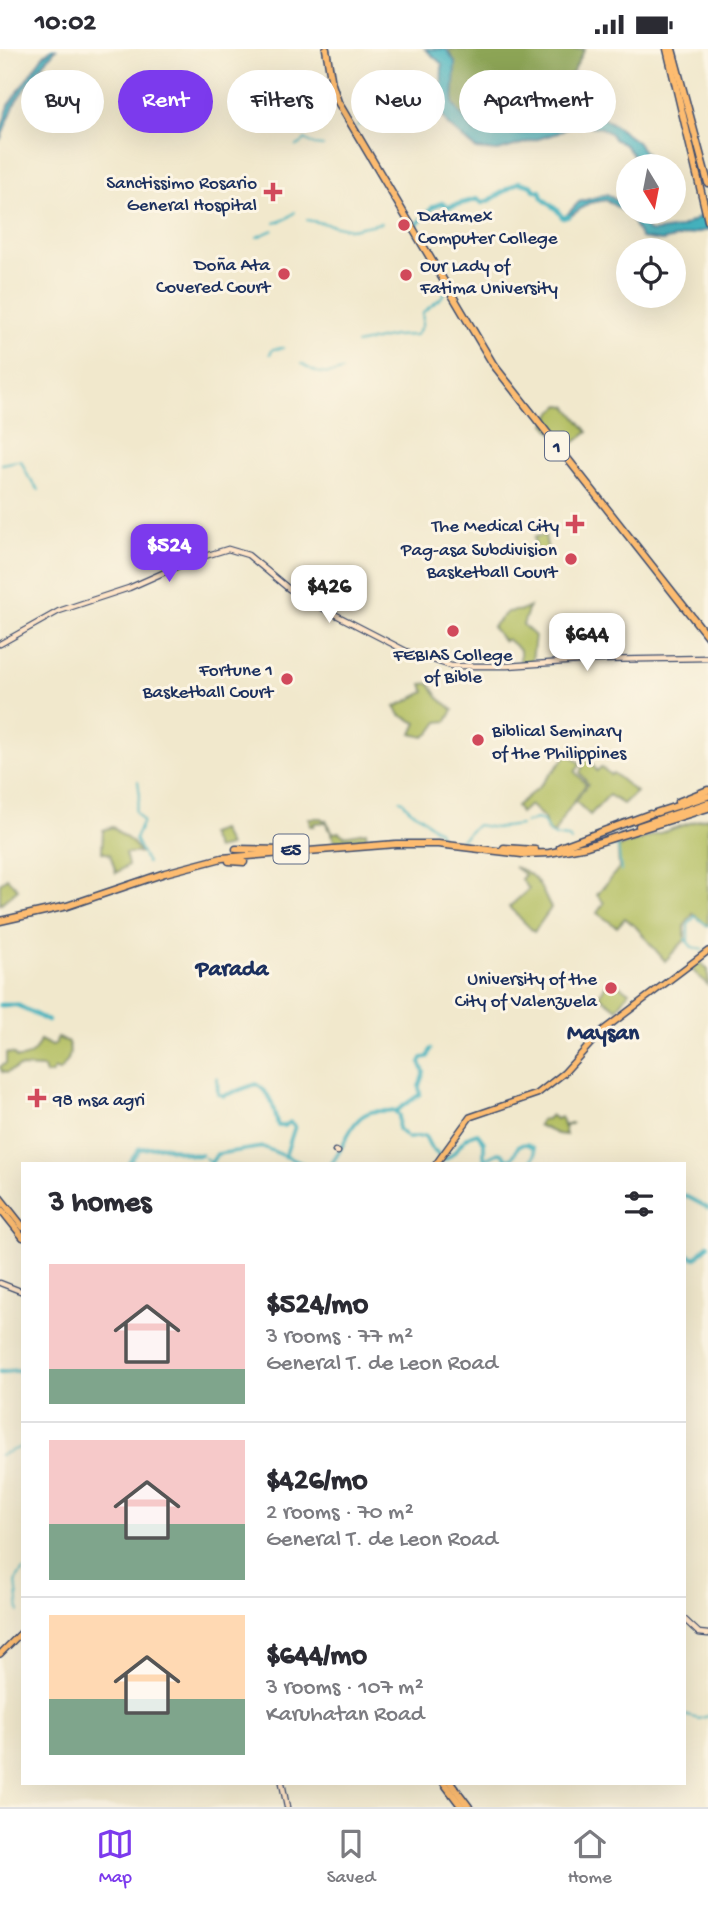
<!DOCTYPE html>
<html lang="en">
<head>
<meta charset="utf-8">
<style>
	:root { --surface:#fff; --page:#f7f7f7; --text:#2b2b33; --muted:#7c7c81; --line:#e1e1e2; --accent:#7c3aed }
	body { margin:0; font-family:"Gochi Hand",sans-serif; background:var(--page); color:var(--text); height:100vh; display:flex; flex-direction:column; font-size:26px; white-space:nowrap }
	* { box-sizing:border-box; margin:0 }
	p { font-size:23px; color:var(--muted) }
	.icon { flex:none; width:38px; height:38px; fill:none; stroke:currentColor; stroke-width:2; stroke-linecap:round; stroke-linejoin:round }
	.map { position:relative; flex:1; overflow:hidden }
	.drawer { position:absolute; left:21px; top:1113px; width:665px; height:623px; display:flex; flex-direction:column; background:var(--surface); border-radius:0px; box-shadow:0 7px 28px #0002 }
	.drawer>* { flex:none }
	.banner { position:absolute; left:21px; top:21px; width:667px; height:63px; display:flex; gap:14px }
	.needle { width:46px; rotate:170deg }
	.fabs { position:absolute; left:616px; top:105px; display:grid; gap:14px }
	.fabs a { display:grid; place-items:center; width:70px; height:70px; border-radius:50%; background:var(--surface); box-shadow:0 7px 28px #0002; font-size:35px }
	.price { position:absolute; translate:-50% -60px; padding:0 16px; border-radius:14px; background:#fff; color:#222; font-size:23px; line-height:46px; filter:drop-shadow(0 2px 4px #0008) }
	.price::after { content:''; position:absolute; left:50%; top:42px; width:21px; height:16px; margin-left:-10px; background:inherit; clip-path:polygon(0 0,100% 0,50% 100%) }
	.price.current { background:var(--accent); color:#fff }
	ul { padding:0; list-style:none }
	li { display:flex; align-items:center; gap:21px; height:175px; padding:0 28px }
	li+li { border-top:2px solid var(--line) }
	li span { display:grid; place-items:center; flex:none; width:196px; height:140px; border-radius:0px; color:#555 }
	li>.icon { margin-inline-start:auto }
	span .icon { width:84px; height:84px; fill:#fffc; stroke-width:1 }
	li b { font-size:30px }
	h2 { display:flex; justify-content:space-between; align-items:center; height:84px; padding:0 28px; font-size:30px }
	.pill { padding:0 24px; border-radius:32px; background:var(--surface); box-shadow:0 7px 28px #0002; font-size:24px; line-height:63px }
	.pill.current { background:var(--accent); color:#fff }
	.status { display:flex; justify-content:space-between; align-items:center; height:49px; padding:0 35px; background:var(--surface); direction:ltr }
	.status svg { height:19px; fill:currentColor }
	.tabs { display:flex; justify-content:space-around; align-items:center; height:98px; border-top:2px solid var(--line); background:var(--surface); font-size:19px; color:var(--muted) }
	.tabs a { display:grid; justify-items:center; gap:4px }
	.tabs .current { color:var(--accent) }
	.map>svg:first-child { display:block }
	.green { fill:#b2be60; stroke:#66765f; stroke-width:2 }
	.forest { fill:#8da556; stroke:#546a5a; stroke-width:2 }
	.water { fill:#44b2be; stroke:#30708e; stroke-width:2 }
	.lines { fill:none; stroke-linecap:round; stroke-linejoin:round }
	.stream { stroke:#44b2be; stroke-width:2 }
	.canal { stroke:#44b2be; stroke-width:3.5 }
	.river { stroke:#44b2be; stroke-width:4.5 }
	.secondary-casing { stroke:#3b4b6e; stroke-width:7 }
	.primary-casing { stroke:#3b4b6e; stroke-width:8 }
	.highway-casing { stroke:#3b4b6e; stroke-width:9 }
	.secondary { stroke:#fee4c6; stroke-width:4.5 }
	.primary { stroke:#fdbc70; stroke-width:5 }
	.highway { stroke:#fdbc70; stroke-width:6 }
	.poi-dot { fill:#d1495b; stroke:#fcf5e5; stroke-width:2.5 }
	.labels { text-anchor:middle; stroke-width:6; stroke-linejoin:round; paint-order:stroke }
	.shield { fill:#fcf5e5; stroke:#5e6a86; stroke-width:2 }
	.shield-label { font-size:18px; font-weight:bold; fill:#1b2f5e }
	.poi-label { font-size:19px; fill:#1b2f5e; stroke:#fcf5e5; text-anchor:end }
	.quarter-label { font-size:23px; font-weight:bold; fill:#1b2f5e; stroke:#fcf5e5 }
</style>
</head>
<body>
<div class="status"><b>10:02</b><svg viewBox="0 0 49 12"><path d="M0 12V9h3v3zM5 12V6h3v6zM10 12V3h3v9zM15 12V0h3v12zM26 1h20v11H26zM47 4h2v5h-2z"/></svg></div>
<div class="map">
<svg width="708" height="1758" viewBox="0 0 708 1758">
	<rect width="100%" height="100%" fill="#fcf5e5"/>
	<filter id="ink" filterUnits="userSpaceOnUse"><feTurbulence type="fractalNoise" baseFrequency=".0143" numOctaves="2"/><feDisplacementMap in="SourceGraphic" scale="14" xChannelSelector="R" yChannelSelector="G"/><feConvolveMatrix kernelMatrix="1 2 1 2 8 2 1 2 1" color-interpolation-filters="sRGB"/></filter>
	<filter id="wash" filterUnits="userSpaceOnUse"><feTurbulence type="fractalNoise" baseFrequency=".00686" numOctaves="4" result="noise"/><feDisplacementMap in="SourceGraphic" scale="28" xChannelSelector="R" yChannelSelector="G"/><feGaussianBlur stdDeviation="1.57" result="paint"/><feColorMatrix in="noise" values="0 0 0 0 0 0 0 0 0 0 0 0 0 0 0 0 0 1.4 0 .05"/><feComposite in="paint" operator="in"/></filter>
	<g filter="url(#wash)">
		<rect width="100%" height="100%" fill="#f1e8cc"/>
		<!-- green -->
		<g class="green">
			<path d="M560,356L567,357L588,383L566,400L545,375L553,362Z"/>
			<path d="M545,486L548,502L537,504L534,488Z"/>
			<path d="M529,558L523,576L535,587L532,612L520,613V601L507,590L504,592L492,578L507,563L524,561Z"/>
			<path d="M430,634L438,648L453,661L447,672L438,673L430,684L424,688L412,685L417,674L400,666L395,658L425,643L422,635Z"/>
			<path d="M568,705L581,715L575,723L586,735L562,770L554,785L547,782L544,769L530,756L520,764L516,757L538,739Z"/>
			<path d="M585,711L590,712L597,722L601,718L611,726L613,724L636,743L623,755L609,746L590,766L575,752L588,735L580,724Z"/>
			<path d="M708,768V877L693,865L685,876V891L665,912L636,878L625,869L617,878L597,864L604,854L597,846L619,819L618,798Z"/>
			<path d="M309,769H322L323,771H326L333,784L339,783L344,787L366,783L367,789L334,792L331,781L328,780L326,773L314,774V777H310Z"/>
			<path d="M113,778C123,789 133,790 140,804H125L128,816L116,824L110,805L102,803L103,781Z"/>
			<path d="M221,781L229,797L216,800L209,785Z"/>
			<path d="M514,818C539,825 540,839 551,859L534,883L509,858L529,840L521,830L525,826Z"/>
			<path d="M7,829L18,840L0,855V834Z"/>
			<path d="M699,912L708,921V936L690,919Z"/>
			<path d="M610,930L629,943L617,960L599,946Z"/>
			<path d="M57,988L68,994C73,1006 67,1014 59,1022L54,1020L52,1024L46,1025L44,1019L19,1018L6,1024L2,1023L0,1018L6,1014V1004L14,1005L16,1009C29,1010 36,1003 40,991L52,997L56,994Z"/>
			<path d="M551,1066L556,1070L561,1068L563,1077L573,1074L564,1078L566,1086L557,1085L538,1076L541,1071L547,1070Z"/>
		</g>
		<!-- forest -->
		<path class="forest" d="M450,0H585L573,23L543,51L549,76C531,81 496,90 477,84C468,81 457,64 453,54L455,13L449,3Z"/>
		<!-- water -->
		<g class="water">
			<path d="M52,0H56L38,21L16,52L0,91V83L10,54L43,7Z"/>
			<path d="M425,0H446L455,13L453,55L474,83L486,85L523,84L573,68L592,66L607,71L637,93L655,117H642L625,96L614,90L611,85L601,79L584,76L574,75L558,84L498,102L476,100L448,76L441,64L442,15Z"/>
			<path d="M607,145L621,155L628,163H646C640,171 642,178 651,183L679,179L693,172L708,162V181L662,192L641,189L629,166L606,151L589,154L569,168L563,170L579,153Z"/>
		</g>
		<g class="lines">
			<!-- stream -->
			<g class="stream">
				<path d="M357,77L364,74L368,66H382L392,71L417,60L441,63"/>
				<path d="M296,97L301,95L305,90L314,96L323,97"/>
				<path d="M307,171L351,180L381,174"/>
				<path d="M275,174L286,170L295,163"/>
				<path d="M257,188L273,181"/>
				<path d="M356,295L394,287L416,286L422,277L423,263L441,249L445,242"/>
				<path d="M270,305L273,300L283,299"/>
				<path d="M302,315C317,325 325,327 342,322"/>
				<path d="M19,412H21L29,429L39,441"/>
				<path d="M2,415L17,412"/>
				<path d="M138,732L140,747L135,762L143,772L135,790L147,814"/>
				<path d="M400,751L403,752C411,766 416,762 425,771C430,776 431,778 438,781L442,792"/>
				<path d="M525,774L536,770L543,772C551,788 550,787 569,789L571,792"/>
				<path d="M456,795L477,776L495,779L521,776"/>
				<path d="M599,796L618,797L621,822"/>
				<path d="M685,890L692,898L703,901"/>
				<path d="M688,892V876L695,867L708,877"/>
				<path d="M205,1109L211,1114"/>
				<path d="M0,1406L21,1398L23,1392"/>
				<path d="M19,1563L16,1531L23,1521"/>
				<path d="M684,1666L699,1670L708,1667"/>
			</g>
			<!-- canal -->
			<g class="canal">
				<path d="M217,1029L218,1045L223,1047L256,1035C273,1046 273,1059 278,1077H285L290,1073L295,1077L285,1108"/>
				<path d="M396,1062L420,1045L419,1037L424,1023L420,1013L422,1009L428,1008L431,1000"/>
				<path d="M211,1114L217,1105L263,1098L304,1115"/>
				<path d="M331,1115C344,1101 350,1068 371,1063C378,1061 386,1063 393,1061L399,1066L398,1080L408,1089L425,1087L431,1099L444,1111C458,1106 460,1088 477,1084L484,1093V1109L486,1110L498,1104L503,1105L507,1110L513,1108L519,1096L527,1095L534,1099L535,1105L530,1115"/>
				<path d="M684,1146L708,1159"/>
			</g>
			<!-- river -->
			<g class="river">
				<path d="M490,151L519,133L532,137L535,142H540L542,149L557,161L563,169L569,167"/>
				<path d="M417,175L434,157L442,154L448,158L478,150L482,154L487,152"/>
				<path d="M0,956H17L48,972"/>
				<path d="M128,1115L139,1100L162,1097L193,1106H201"/>
				<path d="M684,1204L696,1209L708,1196"/>
				<path d="M0,1323L23,1321"/>
			</g>
		</g>
	</g>
	<g filter="url(#ink)">
		<g class="lines">
			<!-- secondary casing -->
			<g class="secondary-casing">
				<g id="secondary">
					<path d="M0,595L59,562L129,539L192,511L228,500L248,506L289,540L309,552L406,602L451,617H507L593,611L708,609"/>
					<path d="M335,1102L338,1103"/>
					<path d="M0,1234L23,1243"/>
					<path d="M684,1570L699,1584L708,1585"/>
					<path d="M282,1734L287,1758"/>
				</g>
			</g>
			<!-- primary casing -->
			<g class="primary-casing">
				<g id="primary">
					<path d="M436,1115L470,1068L537,1045L564,1024L602,982L708,902"/>
					<path d="M0,1605L23,1582"/>
				</g>
			</g>
			<!-- highway casing -->
			<g class="highway-casing">
				<g id="highway">
					<path d="M326,0L332,35L338,53L493,315L708,588"/>
					<path d="M667,0L708,172"/>
					<path d="M672,0L708,134"/>
					<path d="M678,753L708,741"/>
					<path d="M655,764L708,747"/>
					<path d="M639,777L708,754"/>
					<path d="M560,798L650,765"/>
					<path d="M504,799L535,801"/>
					<path d="M236,800L283,801"/>
					<path d="M229,812L244,813"/>
					<path d="M0,872L67,857L165,824L222,809L396,795H438L522,805L549,804L587,797L708,759"/>
					<path d="M0,1149L23,1178"/>
					<path d="M0,1159L23,1188"/>
					<path d="M444,1734L462,1758"/>
					<path d="M451,1734L469,1758"/>
				</g>
			</g>
			<!-- secondary -->
			<use href="#secondary" class="secondary"/>
			<!-- primary -->
			<use href="#primary" class="primary"/>
			<!-- highway -->
			<use href="#highway" class="highway"/>
		</g>
	</g>
	<!-- markers -->
	<g class="poi-dot">
		<path d="M269.5 132.5h7v7h7v7h-7v7h-7v-7h-7v-7h7z"/>
		<circle cx="404" cy="176" r="7"/>
		<circle cx="284" cy="225" r="7"/>
		<circle cx="406" cy="226" r="7"/>
		<path d="M571.5 464.5h7v7h7v7h-7v7h-7v-7h-7v-7h7z"/>
		<circle cx="571" cy="510" r="7"/>
		<circle cx="453" cy="582" r="7"/>
		<circle cx="287" cy="630" r="7"/>
		<circle cx="478" cy="691" r="7"/>
		<circle cx="611" cy="939" r="7"/>
		<path d="M33.5 1038.5h7v7h7v7h-7v7h-7v-7h-7v-7h7z"/>
	</g>
	<g class="labels">
		<!-- shield labels -->
		<g class="shield">
			<rect x="545" y="382.5" width="24" height="29" rx="5"/>
			<rect x="273.5" y="785.5" width="35" height="29" rx="5"/>
		</g>
		<g class="shield-label">
			<text x="557" y="403">1</text>
			<text x="291" y="806">E5</text>
		</g>
		<!-- poi labels -->
		<g class="poi-label">
			<text x="257" y="139">Sanctissimo Rosario<tspan x="257" dy="22">General Hospital</tspan></text>
			<text x="418" y="172" text-anchor="start">Datamex<tspan x="418" dy="22">Computer College</tspan></text>
			<text x="270" y="221">Doña Ata<tspan x="270" dy="22">Covered Court</tspan></text>
			<text x="420" y="222" text-anchor="start">Our Lady of<tspan x="420" dy="22">Fatima University</tspan></text>
			<text x="559" y="482">The Medical City</text>
			<text x="557" y="506">Pag-asa Subdivision<tspan x="557" dy="22">Basketball Court</tspan></text>
			<text x="453" y="611" text-anchor="middle">FEBIAS College<tspan x="453" dy="22">of Bible</tspan></text>
			<text x="273" y="626">Fortune 1<tspan x="273" dy="22">Basketball Court</tspan></text>
			<text x="492" y="687" text-anchor="start">Biblical Seminary<tspan x="492" dy="22">of the Philippines</tspan></text>
			<text x="597" y="935">University of the<tspan x="597" dy="22">City of Valenzuela</tspan></text>
			<text x="53" y="1056" text-anchor="start">98 msa agri</text>
		</g>
		<!-- quarter labels -->
		<g class="quarter-label">
			<text x="232" y="926">Parada</text>
			<text x="603" y="990">Maysan</text>
		</g>
	</g>
</svg>
<div class="fabs">
<a><svg class="needle" viewBox="-14 -14 28 28"><path d="M0-13l5 13h-10z" fill="#e53935"/><path d="M0 13l5-13h-10z" fill="#7c7c81"/></svg></a>
<a><svg class="icon" aria-label="locate" viewBox="0 0 24 24"><circle cx="12" cy="12" r="6"/><path d="M12 2v4M12 18v4M2 12h4M18 12h4"/></svg></a>
</div>
<b class="price current" style="left:169px;top:535px">$524</b>
<b class="price" style="left:329px;top:576px">$426</b>
<b class="price" style="left:587px;top:624px">$644</b>
<div class="banner">
<a class="pill">Buy</a>
<a class="pill current">Rent</a>
<a class="pill">Filters</a>
<a class="pill">New</a>
<a class="pill">Apartment</a>
</div>
<section class="drawer">
<h2>3 homes<svg class="icon" aria-label="filters" viewBox="0 0 24 24"><path d="M4 7h16M4 17h16"/><circle cx="9" cy="7" r="2"/><circle cx="15" cy="17" r="2"/></svg></h2>
<ul>
<li><span style="background:linear-gradient(#f6c9c9 75%,#7fa58c 0)"><svg class="icon" aria-label="home" viewBox="0 0 24 24"><path d="M3 11l9-7 9 7M6 9v11h12V9"/></svg></span><div><b>$524/mo</b><p>3 rooms · 77 m²</p><p>General T. de Leon Road</p></div></li>
<li><span style="background:linear-gradient(#f6c9c9 60%,#7fa58c 0)"><svg class="icon" aria-label="home" viewBox="0 0 24 24"><path d="M3 11l9-7 9 7M6 9v11h12V9"/></svg></span><div><b>$426/mo</b><p>2 rooms · 70 m²</p><p>General T. de Leon Road</p></div></li>
<li><span style="background:linear-gradient(#ffd9b3 60%,#7fa58c 0)"><svg class="icon" aria-label="home" viewBox="0 0 24 24"><path d="M3 11l9-7 9 7M6 9v11h12V9"/></svg></span><div><b>$644/mo</b><p>3 rooms · 107 m²</p><p>Karuhatan Road</p></div></li>
</ul>
</section>
</div>
<nav class="tabs">
<a class="current"><svg class="icon" aria-label="map" viewBox="0 0 24 24"><path d="M3 6l6-2 6 2 6-2v14l-6 2-6-2-6 2zM9 4v14M15 6v14"/></svg>Map</a>
<a><svg class="icon" aria-label="saved" viewBox="0 0 24 24"><path d="M7 4h10v16l-5-4-5 4z"/></svg>Saved</a>
<a><svg class="icon" aria-label="home" viewBox="0 0 24 24"><path d="M3 11l9-7 9 7M6 9v11h12V9"/></svg>Home</a>
</nav>
</body>
</html>
